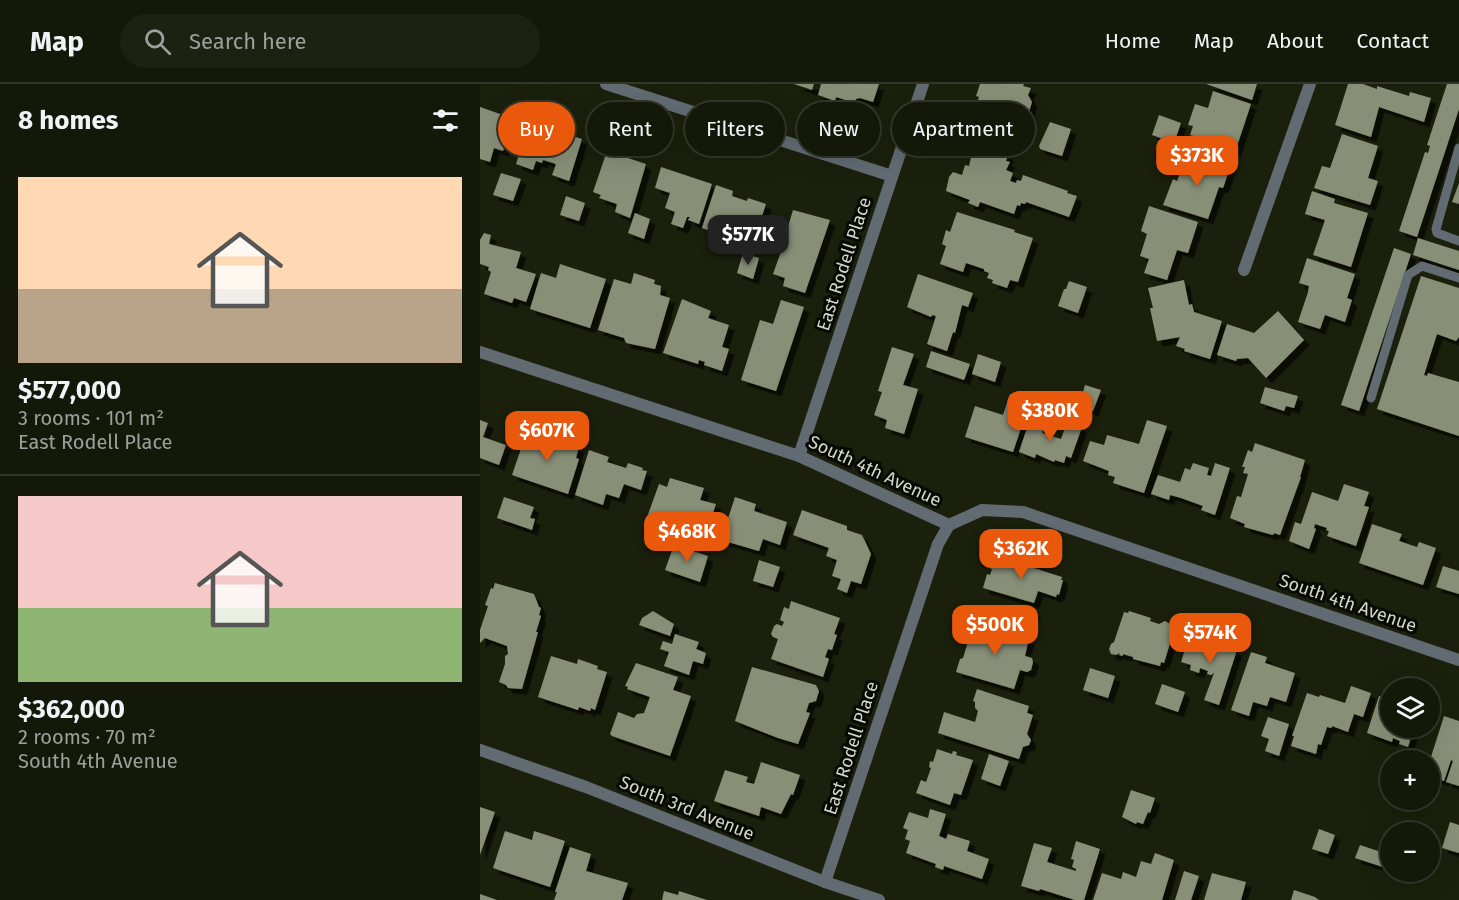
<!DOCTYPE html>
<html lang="en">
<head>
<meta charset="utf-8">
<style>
	:root { --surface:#141809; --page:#1d2112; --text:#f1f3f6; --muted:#9da09c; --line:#33372a; --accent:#ea580c }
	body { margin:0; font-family:"Fira Sans",sans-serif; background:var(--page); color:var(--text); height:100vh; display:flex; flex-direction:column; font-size:22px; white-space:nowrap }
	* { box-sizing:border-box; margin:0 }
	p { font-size:20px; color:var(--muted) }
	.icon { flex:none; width:33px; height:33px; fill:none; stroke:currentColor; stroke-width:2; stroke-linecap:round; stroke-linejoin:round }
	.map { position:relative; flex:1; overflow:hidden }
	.sheet { display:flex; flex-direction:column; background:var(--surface); width:480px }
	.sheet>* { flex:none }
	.top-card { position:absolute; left:18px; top:18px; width:570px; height:54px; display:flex; gap:12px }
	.buttons { position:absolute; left:900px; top:594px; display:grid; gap:12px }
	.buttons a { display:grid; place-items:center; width:60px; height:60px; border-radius:50%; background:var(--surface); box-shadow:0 6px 24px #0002,0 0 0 2px var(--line); font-size:30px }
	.price { position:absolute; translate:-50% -51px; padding:0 14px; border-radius:12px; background:var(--accent); color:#fff; font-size:20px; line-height:39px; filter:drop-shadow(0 2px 3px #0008) }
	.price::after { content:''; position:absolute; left:50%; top:36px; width:18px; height:14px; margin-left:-9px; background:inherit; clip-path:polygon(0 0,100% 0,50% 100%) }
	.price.current { background:#222; color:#fff }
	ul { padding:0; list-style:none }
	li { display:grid; align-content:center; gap:12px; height:318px; padding:0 18px }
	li+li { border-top:2px solid var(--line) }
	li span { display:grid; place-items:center; height:186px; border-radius:0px; color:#555 }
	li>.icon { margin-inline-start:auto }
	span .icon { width:108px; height:108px; fill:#fffc; stroke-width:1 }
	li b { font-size:26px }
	h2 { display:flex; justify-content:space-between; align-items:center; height:72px; padding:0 18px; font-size:26px }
	.pill { padding:0 21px; border-radius:27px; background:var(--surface); box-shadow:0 6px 24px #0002,0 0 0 2px var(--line); font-size:21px; line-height:54px }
	.pill.current { background:var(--accent); color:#fff }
	header { display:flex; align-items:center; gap:36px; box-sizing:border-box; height:84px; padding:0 30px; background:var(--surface); border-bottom:2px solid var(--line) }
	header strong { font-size:28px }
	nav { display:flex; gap:33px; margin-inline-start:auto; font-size:21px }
	.search { width:420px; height:54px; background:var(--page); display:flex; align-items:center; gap:15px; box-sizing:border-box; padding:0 21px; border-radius:33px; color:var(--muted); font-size:22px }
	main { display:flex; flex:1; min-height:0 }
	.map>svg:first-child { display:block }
	.building { fill:#888f77; filter:url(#shadow) }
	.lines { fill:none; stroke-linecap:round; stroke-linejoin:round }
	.lane { stroke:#626a72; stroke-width:9 }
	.street { stroke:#626a72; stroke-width:12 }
	.labels { text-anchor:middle; stroke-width:6; stroke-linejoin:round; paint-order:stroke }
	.street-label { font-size:18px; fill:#d4d8cb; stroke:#070903 }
</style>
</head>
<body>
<header>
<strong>Map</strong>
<div class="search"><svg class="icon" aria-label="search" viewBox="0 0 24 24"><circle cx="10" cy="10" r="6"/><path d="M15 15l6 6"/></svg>Search here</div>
<nav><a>Home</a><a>Map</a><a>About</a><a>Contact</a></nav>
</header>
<main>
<section class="sheet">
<h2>8 homes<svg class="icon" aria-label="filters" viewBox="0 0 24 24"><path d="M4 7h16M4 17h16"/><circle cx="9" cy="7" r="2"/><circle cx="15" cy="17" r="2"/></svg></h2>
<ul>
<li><span style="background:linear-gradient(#ffd9b3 60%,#b9a48a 0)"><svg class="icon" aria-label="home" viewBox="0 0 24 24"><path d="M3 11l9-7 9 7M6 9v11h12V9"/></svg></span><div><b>$577,000</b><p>3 rooms · 101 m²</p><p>East Rodell Place</p></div></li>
<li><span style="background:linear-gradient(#f6c9c9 60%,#8fb573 0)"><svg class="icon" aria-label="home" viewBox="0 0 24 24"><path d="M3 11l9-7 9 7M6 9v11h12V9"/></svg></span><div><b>$362,000</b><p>2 rooms · 70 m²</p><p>South 4th Avenue</p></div></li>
</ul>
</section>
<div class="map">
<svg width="979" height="816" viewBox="0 0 979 816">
	<defs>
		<filter id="shadow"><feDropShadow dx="5.5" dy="5.5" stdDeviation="0" flood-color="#0009"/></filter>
	</defs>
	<rect width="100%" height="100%" fill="#1b200c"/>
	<!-- building -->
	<g class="building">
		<path d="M314,0H334L332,6Z"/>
		<path d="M341,0H399L393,18L380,14L376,15L375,19L356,13L355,17L338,11Z"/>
		<path d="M500,0H544L543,2L551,4L548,11L552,18L548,31L536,27L531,42L523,40L520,50L497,42L500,33L493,30L499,13L496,12Z"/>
		<path d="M726,0H777L772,16Z"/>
		<path d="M868,0H883L897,5V2L929,12L930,8L951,14L944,38L899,23L891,53L855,41Z"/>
		<path d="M967,0H979V25L937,153L919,147L945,68L948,69L950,62L947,61Z"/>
		<path d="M733,7L771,20L755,68L718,56L719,54L710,51L713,42L708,41L715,20L728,24Z"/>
		<path d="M0,23L23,31L22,34L33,38L23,67L14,64L10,78L0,75Z"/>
		<path d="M679,31L701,39L694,59L672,51Z"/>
		<path d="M570,38L591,45L582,72L560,65L559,62Z"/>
		<path d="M48,43L81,56L83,49L102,55L89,97L72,91L76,80L63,76L62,79L56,77L53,86L36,80Z"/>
		<path d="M862,50L898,62L888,94L898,97L890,121L834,104L842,82L850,84Z"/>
		<path d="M505,54L526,61L523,69L528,71L526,77L530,78L526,86L533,89L530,97L536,99L537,96L541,97L543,91L588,107L587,109L597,112L589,133L546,118L545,120L541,119L540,122L537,121L534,130L500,118L498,123L488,119L490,116L466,107L469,93L473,88L482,91L485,81L489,82L493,65L496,61L502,63Z"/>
		<path d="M127,67L166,80L150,134L135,128L137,120L119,114L121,111L113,108Z"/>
		<path d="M730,73L751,81L743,104L739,103L728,135L683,121L693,95L697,97L705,76L727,82Z"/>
		<path d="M181,83L232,100L219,140L208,136L210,133H207L203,144L191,140L195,128L185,124L190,109L175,104Z"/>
		<path d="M21,89L41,95L33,117L13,111Z"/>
		<path d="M979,99V120L972,118Z"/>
		<path d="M236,101L253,107L252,112L267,117L268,114L286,120L280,138L283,139L279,152L276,151L274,156L238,144L236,149L222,144Z"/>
		<path d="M832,107L855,115L854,119L888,129L871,183L833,171L845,136L825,130Z"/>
		<path d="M86,112L105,119L99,137L80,131Z"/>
		<path d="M669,122L718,138L708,169L697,166L687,196L664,189L669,175L660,172L667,150L661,147Z"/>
		<path d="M313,126L350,136L325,209L303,202L305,194L293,190L303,162L296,159L301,144L307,146Z"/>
		<path d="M477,128L535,146L534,148L553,154L538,198L530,196L527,204L512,199L513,196L507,194L509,189L504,187V185L486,179L483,188L460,180L466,162L462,160L466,146L470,148Z"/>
		<path d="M155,129L170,135L164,155L148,149Z"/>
		<path d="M4,149L11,151L9,160L41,168L36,184L56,190L46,218L34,214L32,219L4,210L11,188L8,186L9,183L0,180V156Z"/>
		<path d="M938,154L979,167V186L933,171Z"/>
		<path d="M914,164L931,170L879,327L861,321Z"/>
		<path d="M263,169L279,174L273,195L257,189Z"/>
		<path d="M827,174L875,190L867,214L872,216L865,238L845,231L840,245L818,238L828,208L829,202L819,199Z"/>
		<path d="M80,180L126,195L110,244L50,225L61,189L76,194Z"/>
		<path d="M154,189L175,196L174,200L181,202L180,211L190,214L175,265L146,259L144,254L118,246L134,195L151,200Z"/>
		<path d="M438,190L493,209L488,223L482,221L475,249L473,248L467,267L447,260L456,232L452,231L451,233L427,223Z"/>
		<path d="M941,192L979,204V253L976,257L957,250L944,291L947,292L948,289L979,298V352L897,325Z"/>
		<path d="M704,196L709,221L712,220L714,228L742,237L730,275L704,267L705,265L696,262L700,253L677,257L670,224H673L668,204Z"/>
		<path d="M589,197L607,203L598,229L578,222L584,205H586Z"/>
		<path d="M202,215L231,227L228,234L249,241L242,263L249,265L242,287L224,281L225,278L219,276L218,280L183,269Z"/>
		<path d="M301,216L324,223L296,307L261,296L280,236L293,240Z"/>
		<path d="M798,227L824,256L786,294L768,274L757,275L756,277L737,271L747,240L774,249Z"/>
		<path d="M412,263L434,270L423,301L438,305L424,350L405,344L407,336L394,331L402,308L398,307Z"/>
		<path d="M451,267L490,280L484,296L446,283Z"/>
		<path d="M498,270L521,278L515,298L492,290Z"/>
		<path d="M605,301L621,306L613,327L599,322Z"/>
		<path d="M785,303L818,312L814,324L806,322L804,327L780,319Z"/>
		<path d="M530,310L550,317L533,368L485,353L495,322L523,331Z"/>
		<path d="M550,335L565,340L562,349L581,355L587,338L602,343L591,374L586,372L584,379L575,376L574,378L556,370L555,374L539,368Z"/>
		<path d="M0,336L8,339L3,353L26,361L19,381L0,374Z"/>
		<path d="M667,336L687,342L664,409L633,399L635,393L628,391L629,387L603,377L610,357L624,361L627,351L659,360Z"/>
		<path d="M54,346L62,349L63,352L65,350L99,363L96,374L99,375L88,410L32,391L47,347L52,348Z"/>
		<path d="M775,359L825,376L820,393H821L800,451L794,449L793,451L764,443L765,440L750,434L757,412L761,413L768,390L763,389L765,383H762L768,366L772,368Z"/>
		<path d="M109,366L129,373L127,378L146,384L148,379L163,384L162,386L167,387L161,406L144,400L139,414L126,410L123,421L95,411Z"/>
		<path d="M713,379L729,384L727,391L731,392L735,379L750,384L735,431L721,426L723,422L701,414L690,411L689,416L671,410L678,391L700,398L705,384L710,386Z"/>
		<path d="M190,394L224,404L220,416L236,420L230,438L215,434L214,437L190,430L186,443L166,436L179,400L187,403Z"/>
		<path d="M864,400L889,408L884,422L889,423L876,462L847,452L849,447L846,446L847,444L835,440L834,444L836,445L829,465L809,457L815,438L821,440L832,408L858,417Z"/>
		<path d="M24,413L54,423L50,434L55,435L52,446L17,434Z"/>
		<path d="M255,413L276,420L274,427L307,438L300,461L283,455L279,467L241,456Z"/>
		<path d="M322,426L367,442V446L382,451L391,470L381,500L371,497L367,509L357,505L361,495L352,492L357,476L346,472L349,464L313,451Z"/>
		<path d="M892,440L922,450L919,457L937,463L939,458L956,464L943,501L879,479Z"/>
		<path d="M194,461L228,472L220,498L185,486Z"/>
		<path d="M517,472L582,493L581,496H583L579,511L577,510L576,513L558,507L554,519L503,504L507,490L510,491L512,485L509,484L512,473L516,474Z"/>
		<path d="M279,476L300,483L293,503L273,497Z"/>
		<path d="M963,482L979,487V510L956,503Z"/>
		<path d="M15,499L54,510L59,523L61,524L59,531L61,532L56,548H58L42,605L28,604L26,601L19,598L25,580V572L28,570L27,562L5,554L0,559V546L8,522L5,521L11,504L13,505Z"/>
		<path d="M311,517L360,534L354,550L357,551L352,566L348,565L345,573L349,575L343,593L291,575L298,555L293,553L291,550L294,542L297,540L302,542L304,538L300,536L304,523L309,525Z"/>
		<path d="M540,523L555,527L549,545L534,541Z"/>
		<path d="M173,527L194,540L190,552L159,541L162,534Z"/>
		<path d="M649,527L671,534L670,537L679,540L685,537L695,543L684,579L681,578L680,582L653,575V573L643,570V572L639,571L640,569L636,571L631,570L629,565L631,560L634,558L644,528L648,529Z"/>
		<path d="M494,538L549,554L545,572L552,574L553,578L551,586L547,588L540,586L534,605L476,588L480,575L483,574Z"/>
		<path d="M195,550L219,558L216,565L226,569L223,580L213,577L209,591L184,582L189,568L180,565L183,557L192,560Z"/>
		<path d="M709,552L757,566L739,621L724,616L734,589L731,591L727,590L728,587L720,584L719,589L710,586L711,581L701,578Z"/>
		<path d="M771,568L787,573L785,579L815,589L806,618L790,613L787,622L773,618L769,632L751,626Z"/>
		<path d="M71,572L97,580L98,575L118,582L117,585L127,588L115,626L111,624L110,627L99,623L98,626L58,613Z"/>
		<path d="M156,579L198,593L193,606L211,612L190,672L132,652L130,650L138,628L154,634L157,630L164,629L170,613L147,605L148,603L145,602Z"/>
		<path d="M272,583L336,601L339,607L336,617L329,619L326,628L330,629L318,660L298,654L255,637Z"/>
		<path d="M610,584L635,592L628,614L603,606Z"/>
		<path d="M682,600L705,608L698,628L675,620Z"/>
		<path d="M871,602L891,609L883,633L874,630L868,648L852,642V644L847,643L841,661L838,660L836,670L811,662L814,652H812L827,609L839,613L840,611L865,619Z"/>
		<path d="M497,605L549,622L547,629L553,631L547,650L551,656L549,661L543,663L539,675L458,649L464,628L495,638L498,627L495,624V618L493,617Z"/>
		<path d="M899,612L910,615V644H934L928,663L919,660L920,657L913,654L912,658L887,649Z"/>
		<path d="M964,632L979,637V702L966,698L973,677L971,676L964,697L950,692V676Z"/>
		<path d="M788,633L809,640L799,672L785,667L789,655L781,652Z"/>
		<path d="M457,665L472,670L473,667L477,668L476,671L493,676L481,711L474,709L470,721L436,709L441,696L446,698L451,684L449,683L450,677L453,678Z"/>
		<path d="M509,670L529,677L520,702L501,695Z"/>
		<path d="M281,678L320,691L313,711L311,710L301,730L281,723L279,732L234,717L245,686L268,693L266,698L274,700Z"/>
		<path d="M651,706L675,714L670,729L668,728L663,740L657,738L656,740L642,733Z"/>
		<path d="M0,723L15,728L0,771Z"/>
		<path d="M450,725L466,730L459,752L466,755L468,750L490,757L487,767L509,775L502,795L464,782L463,786L455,783L456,780L426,769L430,757L425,755L428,746L423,744L429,728L448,734Z"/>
		<path d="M970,738L979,741V769L962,764Z"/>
		<path d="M839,745L855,751L848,770L832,765Z"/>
		<path d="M25,747L52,756L54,747L85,757L70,803L13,784Z"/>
		<path d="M596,757L620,765L604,816H595L560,805L559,807L541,802L554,759L572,764L567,778L596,787V785L592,783L594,776L591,775Z"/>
		<path d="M880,761L910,771L906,784L875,774Z"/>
		<path d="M90,763L111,770L106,787L148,799L142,816H74L77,808H75Z"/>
		<path d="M675,769L694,776L682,816H613L622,789L641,795L643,788L656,793L661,777L671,780Z"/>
		<path d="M704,787L719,792L711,816H695Z"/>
		<path d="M732,789L766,798L761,816H724Z"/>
		<path d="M814,806L835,813L839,816H811Z"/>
		<path d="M184,807L198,811L199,807L227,816H182Z"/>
		<path d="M0,810L17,816H0Z"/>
	</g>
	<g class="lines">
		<!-- lane -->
		<g class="lane">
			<path d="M979,64L956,145L957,149L979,157"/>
			<path d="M891,314L928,191L942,182L979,194"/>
		</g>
		<!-- street -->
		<g class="street">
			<path d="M126,0L412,92"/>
			<path d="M764,186L830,0"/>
			<path d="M0,268L319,372L469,441L502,426L543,428L979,576"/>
			<path d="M319,372L443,0"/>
			<path d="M0,666L106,703L345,798L399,816"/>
			<path d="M345,798L458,460L469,441"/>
		</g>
	</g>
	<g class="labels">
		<!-- street labels -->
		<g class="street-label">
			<text transform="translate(364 180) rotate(-72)" y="6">East Rodell Place</text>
			<text transform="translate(395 387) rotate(25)" y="6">South 4th Avenue</text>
			<text transform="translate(868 519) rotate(19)" y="6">South 4th Avenue</text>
			<text transform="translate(371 664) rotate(-72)" y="6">East Rodell Place</text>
			<text transform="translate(207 724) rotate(22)" y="6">South 3rd Avenue</text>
		</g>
	</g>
</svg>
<div class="buttons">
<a><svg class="icon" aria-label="layers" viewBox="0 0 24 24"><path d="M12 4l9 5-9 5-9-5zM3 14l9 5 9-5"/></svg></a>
<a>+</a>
<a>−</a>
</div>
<b class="price" style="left:717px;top:103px">$373K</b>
<b class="price current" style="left:268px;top:182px">$577K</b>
<b class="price" style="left:570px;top:358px">$380K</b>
<b class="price" style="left:67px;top:378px">$607K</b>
<b class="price" style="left:207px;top:479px">$468K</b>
<b class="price" style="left:541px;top:496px">$362K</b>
<b class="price" style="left:515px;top:572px">$500K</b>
<b class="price" style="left:730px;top:580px">$574K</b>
<div class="top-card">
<a class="pill current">Buy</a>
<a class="pill">Rent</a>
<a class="pill">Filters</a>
<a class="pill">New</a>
<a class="pill">Apartment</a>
</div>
</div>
</main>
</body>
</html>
